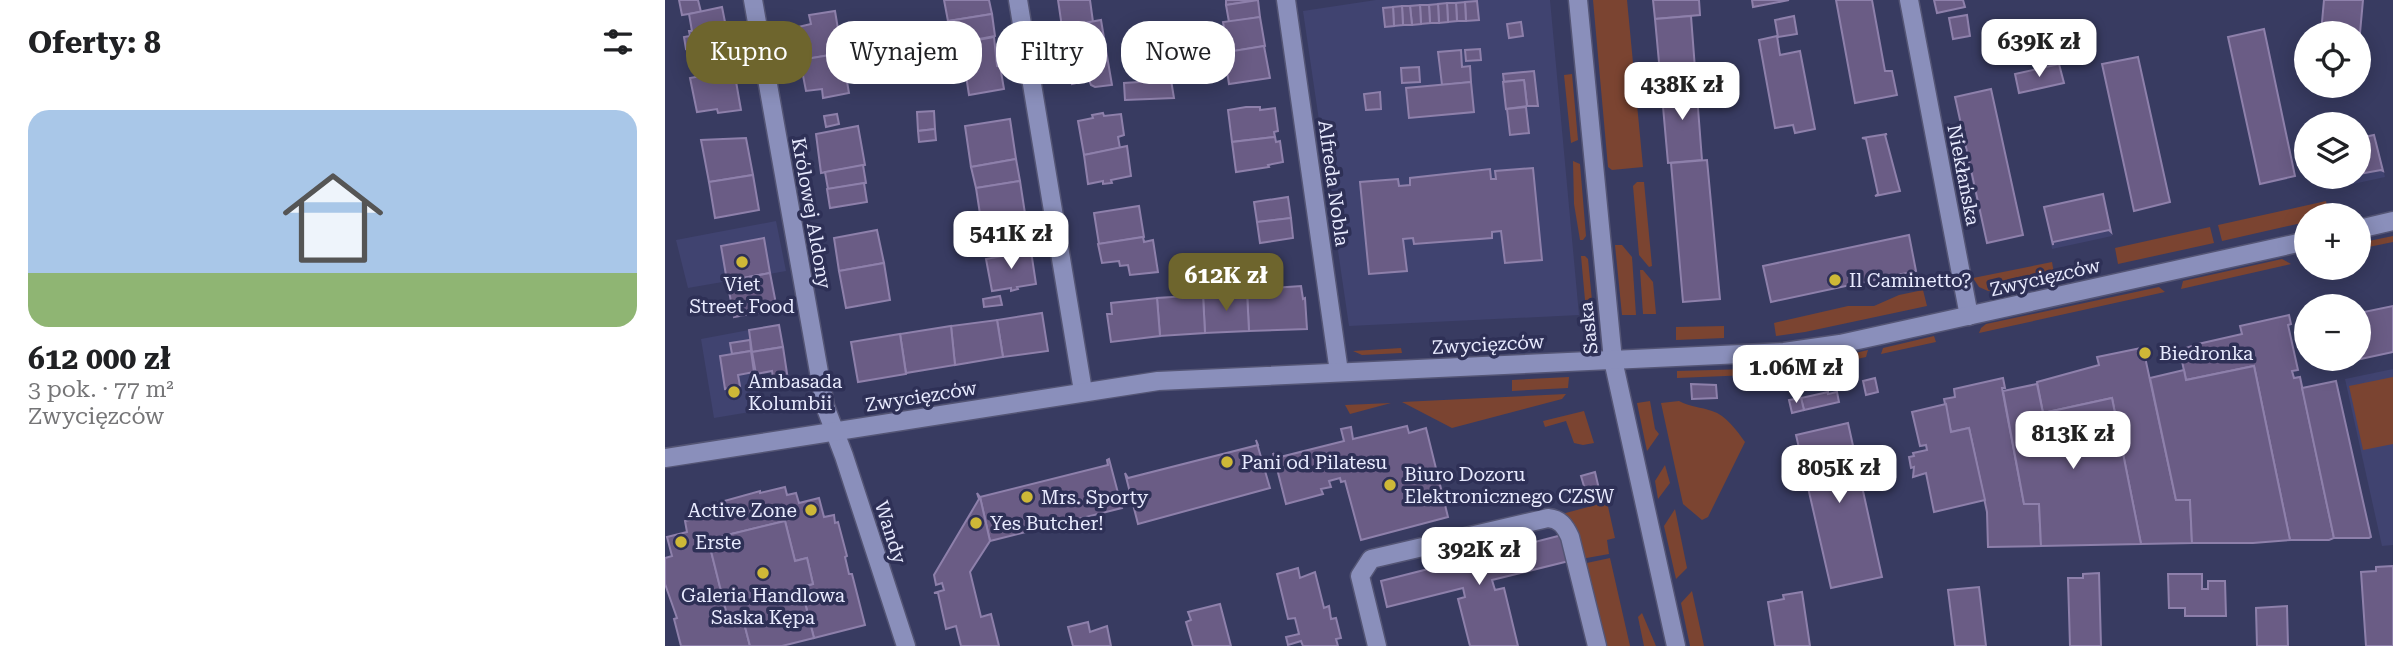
<!DOCTYPE html>
<html lang="pl">
<head>
<meta charset="utf-8">
<style>
	:root { --surface:#fff; --page:#f2f2f2; --text:#202124; --muted:#757577; --accent:#6e652d }
	body { margin:0; font-family:"Roboto Serif",serif; background:var(--page); color:var(--text); height:100vh; display:flex; flex-direction:column; font-size:26px; white-space:nowrap }
	* { box-sizing:border-box; margin:0 }
	p { font-size:23px; color:var(--muted) }
	.icon { flex:none; width:38px; height:38px; fill:none; stroke:currentColor; stroke-width:2; stroke-linecap:round; stroke-linejoin:round }
	.map { position:relative; flex:1; overflow:hidden }
	.drawer { display:flex; flex-direction:column; background:var(--surface); width:665px }
	.drawer>* { flex:none }
	.guide { position:absolute; left:21px; top:21px; width:665px; height:63px; display:flex; gap:14px }
	.tools { position:absolute; left:1629px; top:21px; display:grid; gap:14px }
	.tools a { display:grid; place-items:center; width:77px; height:77px; border-radius:50%; background:var(--surface); box-shadow:0 4px 18px #0003; font-size:35px }
	.price { position:absolute; translate:-50% -60px; padding:0 16px; border-radius:14px; background:#fff; color:#222; font-size:23px; line-height:46px; filter:drop-shadow(0 2px 4px #0008) }
	.price::after { content:''; position:absolute; left:50%; top:42px; width:21px; height:16px; margin-left:-10px; background:inherit; clip-path:polygon(0 0,100% 0,50% 100%) }
	.price.current { background:var(--accent); color:#fff }
	ul { padding:0; list-style:none }
	li { display:grid; align-content:center; gap:14px; height:371px; padding:0 28px }
	li span { display:grid; place-items:center; height:217px; border-radius:21px; color:#555 }
	li>.icon { margin-inline-start:auto }
	span .icon { width:126px; height:126px; fill:#fffc; stroke-width:1 }
	li b { font-size:30px }
	h2 { display:flex; justify-content:space-between; align-items:center; height:84px; padding:0 28px; font-size:30px }
	.chip { padding:0 24px; border-radius:28px; background:var(--surface); box-shadow:0 4px 18px #0003; font-size:24px; line-height:63px }
	.chip.current { background:var(--accent); color:#fff }
	main { display:flex; flex:1; min-height:0 }
	.map>svg:first-child { display:block }
	.built { fill:#404370 }
	.green { fill:#7b4431 }
	.building { fill:#6a5c85; stroke:#8e80ab; stroke-width:2 }
	.lines { fill:none; stroke-linecap:round; stroke-linejoin:round }
	.minor-casing { stroke:#545575; stroke-width:21 }
	.minor { stroke:#8a8fbb; stroke-width:18 }
	.poi-dot { fill:#ceb837; stroke:#2e3056; stroke-width:2.5 }
	.labels { text-anchor:middle; stroke-width:7; stroke-linejoin:round; paint-order:stroke }
	.street-label { font-size:19px; fill:#e8eafe; stroke:#2e3056 }
	.poi-label { font-size:19px; fill:#e8eafe; stroke:#2e3056; text-anchor:start }
</style>
</head>
<body>
<main>
<section class="drawer">
<h2>Oferty: 8<svg class="icon" aria-label="filters" viewBox="0 0 24 24"><path d="M4 7h16M4 17h16"/><circle cx="9" cy="7" r="2"/><circle cx="15" cy="17" r="2"/></svg></h2>
<ul>
<li><span style="background:linear-gradient(#a9c7e8 75%,#8fb573 0)"><svg class="icon" aria-label="home" viewBox="0 0 24 24"><path d="M3 11l9-7 9 7M6 9v11h12V9"/></svg></span><div><b>612 000 zł</b><p>3 pok. · 77 m²</p><p>Zwycięzców</p></div></li>
</ul>
</section>
<div class="map">
<svg width="1728" height="646" viewBox="0 0 1728 646">
	<rect width="100%" height="100%" fill="#383b61"/>
	<!-- built -->
	<g class="built">
		<path d="M711,0H885L914,315L684,326L638,11Z"/>
		<path d="M1709,135L1720,177L1661,190L1658,177H1694V138Z"/>
		<path d="M1438,194L1447,236L1387,249L1379,207Z"/>
		<path d="M111,221L121,271L23,288L11,240Z"/>
		<path d="M84,330L97,410L49,418L36,339Z"/>
		<path d="M1728,369V545L1717,546L1680,379Z"/>
	</g>
	<!-- green -->
	<g class="green">
		<path d="M928,0H962L978,167L947,170L943,167Z"/>
		<path d="M907,74L913,140L906,143L899,75Z"/>
		<path d="M908,161L915,164L921,236L918,240H915L909,204Z"/>
		<path d="M972,182H979L987,266L984,267L974,255L968,186Z"/>
		<path d="M1661,201L1664,215H1642L1641,222L1557,241L1553,225Z"/>
		<path d="M1545,227L1549,243L1453,264L1450,248Z"/>
		<path d="M1728,236V242L1694,249V243Z"/>
		<path d="M950,245H957L967,257L971,315H957Z"/>
		<path d="M920,256L923,259L928,311H921L916,256Z"/>
		<path d="M1617,259L1626,264L1516,289L1518,281Z"/>
		<path d="M1387,262L1390,279L1323,291L1314,287L1308,278Z"/>
		<path d="M975,270H978L988,282L991,314H978Z"/>
		<path d="M1494,287L1500,292L1314,333L1316,328L1321,324Z"/>
		<path d="M1258,290L1262,306L1140,332L1111,336L1109,323L1183,306H1209L1234,295Z"/>
		<path d="M1059,326V338L1011,340V327Z"/>
		<path d="M1269,336L1271,342L1216,354L1218,348Z"/>
		<path d="M736,348L737,353L697,355L688,351Z"/>
		<path d="M1203,350L1201,357L1161,366L1157,361Z"/>
		<path d="M1084,369L1085,375L1012,378V371Z"/>
		<path d="M904,377L903,388L847,391V380Z"/>
		<path d="M1728,377V444L1698,450L1684,386Z"/>
		<path d="M901,394L897,399L787,428L737,402Z"/>
		<path d="M985,401L990,429L994,434L982,451L972,403Z"/>
		<path d="M1014,401C1025,407 1036,407 1047,411C1061,415 1072,431 1080,442L1043,517L1037,520L1018,504L996,403Z"/>
		<path d="M726,403L685,414L680,405Z"/>
		<path d="M919,411L929,443L918,445L909,443L901,421L880,427L878,421Z"/>
		<path d="M1000,465L1005,483L993,499L990,481Z"/>
		<path d="M942,502L950,538L942,540L944,554L916,559L893,515Z"/>
		<path d="M1010,509L1022,568L1011,579L999,526Z"/>
		<path d="M945,558L965,646H938L917,564Z"/>
		<path d="M1027,591L1039,646H1025L1016,603Z"/>
		<path d="M977,613L991,646H979L973,617Z"/>
	</g>
	<!-- building -->
	<g class="building">
		<path d="M14,0H33L36,12L17,15Z"/>
		<path d="M279,0H324L327,14L283,21Z"/>
		<path d="M393,0H425L428,22L397,27Z"/>
		<path d="M561,0H593L561,5Z"/>
		<path d="M593,0L595,17L564,22L561,5Z"/>
		<path d="M988,0H1034L1035,15L990,19Z"/>
		<path d="M1087,0H1124L1088,7Z"/>
		<path d="M1171,0H1207L1220,71H1227L1232,95L1190,103Z"/>
		<path d="M1269,0H1298L1300,7L1272,13Z"/>
		<path d="M1659,0H1698L1694,44V33H1656Z"/>
		<path d="M812,1L814,20L801,21L800,2Z"/>
		<path d="M800,2L801,21H792L791,3Z"/>
		<path d="M782,3H791L792,21L783,22Z"/>
		<path d="M782,3L783,22L774,23L773,4Z"/>
		<path d="M773,4L774,23H765L764,5Z"/>
		<path d="M755,5H764L765,23L756,24Z"/>
		<path d="M755,5L756,24L747,25L745,6Z"/>
		<path d="M737,6H745L747,25H738Z"/>
		<path d="M737,6L738,25L729,26L728,7Z"/>
		<path d="M57,7L64,42L21,49L19,37L25,36L24,31H27L24,14Z"/>
		<path d="M728,7L729,26L720,27L718,8Z"/>
		<path d="M170,11L177,53L135,60L129,28L146,24L144,15Z"/>
		<path d="M327,14L330,36L293,43L287,42L283,21Z"/>
		<path d="M1302,15L1305,36L1288,39L1284,18Z"/>
		<path d="M1026,16L1031,82L996,84L990,19Z"/>
		<path d="M1129,16L1132,34L1113,37L1110,20Z"/>
		<path d="M595,17L600,46L563,52L558,22Z"/>
		<path d="M436,20L441,50L403,57L397,27Z"/>
		<path d="M856,22L858,36L844,38L842,24Z"/>
		<path d="M1599,29L1630,176L1595,184L1563,37Z"/>
		<path d="M1112,36L1115,55L1135,51L1150,129L1130,133L1128,125L1110,128L1094,40Z"/>
		<path d="M329,37L332,66H335L339,89L304,95L296,43Z"/>
		<path d="M599,46L605,78L564,84L561,65H564L562,52Z"/>
		<path d="M815,49L816,60L801,61L800,50Z"/>
		<path d="M441,50L447,85L430,87L426,85L424,80L407,84L403,57Z"/>
		<path d="M796,50L797,67L805,66L806,82L777,85L773,52Z"/>
		<path d="M177,53L184,93L158,98L157,89L141,91L135,60Z"/>
		<path d="M1473,57L1505,202L1469,211L1437,64Z"/>
		<path d="M1394,64L1399,83L1354,93L1350,74Z"/>
		<path d="M754,67L755,82L737,83L736,68Z"/>
		<path d="M69,70L76,110L53,113L52,109L32,112L25,78Z"/>
		<path d="M869,71L873,106H862L859,80L839,82L838,74Z"/>
		<path d="M506,80L509,98L460,100L459,83Z"/>
		<path d="M859,80L862,106L841,109L838,82Z"/>
		<path d="M806,82L809,112L744,118L741,88Z"/>
		<path d="M1031,82L1037,160L1003,163L996,84Z"/>
		<path d="M1326,89L1358,235L1322,243L1290,97Z"/>
		<path d="M715,92L716,109L701,110L699,94Z"/>
		<path d="M581,107H595V110L610,108L613,131L609,132L610,137L567,142L563,110Z"/>
		<path d="M861,107L864,133L845,135L842,109Z"/>
		<path d="M269,111L270,129L253,131L252,112Z"/>
		<path d="M438,113L439,116L456,114L459,135L453,137L455,148L419,155L413,121L428,118L427,115Z"/>
		<path d="M172,114L174,124L161,127L159,116Z"/>
		<path d="M345,119L351,159L306,167L300,126Z"/>
		<path d="M193,126L200,165L156,173L151,134Z"/>
		<path d="M270,129L271,140L254,142L253,131Z"/>
		<path d="M1222,134L1220,135L1235,191L1210,196L1213,194L1201,139L1197,138Z"/>
		<path d="M1709,135L1718,171L1716,170L1694,174V138Z"/>
		<path d="M610,137L611,142L615,141L618,162L603,165L604,167L571,172L567,142Z"/>
		<path d="M81,138L88,175L44,182L36,140Z"/>
		<path d="M462,146L466,176L446,180L447,183L438,184V181L423,184L419,155Z"/>
		<path d="M351,159L355,181L311,188L306,167Z"/>
		<path d="M1042,160L1055,299L1018,302L1006,163Z"/>
		<path d="M198,165L201,183L163,189L160,172Z"/>
		<path d="M868,168L877,260L840,263L836,231L827,232V238L749,244L748,238L738,239L742,271L704,274L695,182L733,179L734,186L745,185V178L825,169L826,179H831L830,171Z"/>
		<path d="M88,175L94,210L50,218L44,182Z"/>
		<path d="M1658,177H1683L1659,182Z"/>
		<path d="M355,181L361,220L317,227L311,188Z"/>
		<path d="M199,183L202,202L165,208L162,189Z"/>
		<path d="M1438,194L1446,232L1444,230L1388,242V245L1379,207Z"/>
		<path d="M623,197L626,218L592,222L589,202Z"/>
		<path d="M474,206L479,237L434,244L429,213Z"/>
		<path d="M626,218L628,238L595,243L592,222Z"/>
		<path d="M212,230L219,263L174,271L169,238Z"/>
		<path d="M1244,235L1251,271L1106,302L1098,266Z"/>
		<path d="M478,237L479,242L488,240L493,272L465,275L463,265L455,266L454,261L437,263L433,244Z"/>
		<path d="M99,238L105,273L62,281L56,246Z"/>
		<path d="M366,251L371,284L352,287L353,289L346,291V288L327,291L321,259Z"/>
		<path d="M219,263L225,300L181,308L174,271Z"/>
		<path d="M105,273L112,309L69,317L62,281Z"/>
		<path d="M636,286L638,299L640,298L642,329L584,331L582,292L608,291V288Z"/>
		<path d="M582,292L584,331L540,333L538,295Z"/>
		<path d="M538,295L540,333L495,336L492,298Z"/>
		<path d="M335,296L337,305L319,307L318,299Z"/>
		<path d="M492,298L495,336L446,342L442,314H447L446,303Z"/>
		<path d="M1728,306V352L1677,363L1676,359H1694V313Z"/>
		<path d="M377,313L383,351L338,357L332,320Z"/>
		<path d="M1624,315L1626,324L1623,325L1633,370L1627,371L1629,378L1635,377L1669,538L1664,540H1625L1589,366L1521,380L1515,352V350L1533,344L1577,334L1575,326Z"/>
		<path d="M332,320L338,357L290,365L286,326Z"/>
		<path d="M114,325L118,347L87,352L84,330Z"/>
		<path d="M286,326L290,365L241,373L235,334Z"/>
		<path d="M235,334L241,374L193,382L186,342Z"/>
		<path d="M85,340L86,351L67,354L65,343Z"/>
		<path d="M118,347L123,380L109,383L107,371L91,374L87,352Z"/>
		<path d="M1481,347L1483,356L1480,357L1511,500H1525L1527,543L1476,544L1447,398L1378,413L1372,382L1434,365L1432,357Z"/>
		<path d="M86,351L89,372L73,375L75,386L60,389L55,356Z"/>
		<path d="M1589,366L1625,540L1588,543H1527L1525,500H1511L1485,378L1519,370L1521,380Z"/>
		<path d="M1210,378L1213,392L1201,395L1198,381Z"/>
		<path d="M1338,378L1340,388H1337L1359,504H1374L1376,546L1323,547L1322,512L1304,428L1286,432L1279,399L1290,397L1289,389Z"/>
		<path d="M1671,381L1706,537L1704,538H1669L1637,388Z"/>
		<path d="M1026,384L1051,385L1052,398L1027,399Z"/>
		<path d="M1372,384L1378,413L1447,398L1476,544L1376,546L1374,504H1359L1338,391Z"/>
		<path d="M1163,392V394L1172,392L1174,402L1139,410L1136,398Z"/>
		<path d="M1136,398L1139,410L1127,413L1124,400Z"/>
		<path d="M1281,404L1286,432L1304,428L1320,500L1269,512L1261,473L1248,477L1249,467L1246,468L1244,457L1249,456L1248,453L1262,450L1261,445L1255,446L1247,412Z"/>
		<path d="M1183,423L1217,577L1166,588L1131,435Z"/>
		<path d="M742,426L744,433L761,428L783,517L696,540L680,481L676,482L675,478L664,481L666,487L656,489L658,494L621,504L608,453L611,458L679,441L676,429L686,427L688,439Z"/>
		<path d="M591,440L605,488L473,524L460,473L463,478L593,445Z"/>
		<path d="M444,459L457,508L325,541L315,497L443,465L442,460Z"/>
		<path d="M930,472L934,489L921,493L916,476Z"/>
		<path d="M120,487L122,495L131,493L134,503L154,498L159,517L169,515L170,523L173,522L182,556L180,557L184,574H187L200,625L149,638L136,587L148,584L142,558L130,561L120,521L58,536L61,547L46,551L64,623L78,619L85,646H16L9,619L12,618L0,584V558L7,556L2,537L22,532L20,521L29,519L27,510L95,491V493Z"/>
		<path d="M312,493L315,497L325,541L305,572L316,617L326,614L334,646H296L291,626L281,629L273,593H269L279,590L277,583L271,585L269,575L314,499Z"/>
		<path d="M120,521L130,561L142,558L148,584L136,587L149,638L117,646H85L78,619L64,623L46,551L61,547L58,536Z"/>
		<path d="M897,535L904,561L827,580L830,590L839,588L853,646H805L793,599L800,597L798,588L722,607L716,581Z"/>
		<path d="M1728,566V646H1701L1696,572L1711,571V567Z"/>
		<path d="M633,568L635,578L650,572L659,608L664,606L666,619L671,618L676,638L671,639L673,646H638L636,641L623,645L621,637L634,634L630,618L623,619L612,574Z"/>
		<path d="M1434,573L1436,646H1405L1403,578H1418V574Z"/>
		<path d="M1503,574H1537V589H1543V581H1560L1561,616H1520V608H1504Z"/>
		<path d="M1314,587L1321,646H1290L1283,590Z"/>
		<path d="M1137,592L1145,646H1110L1103,602L1119,599L1118,595Z"/>
		<path d="M555,604L566,646H528L521,622L526,620L523,612Z"/>
		<path d="M1622,606L1623,646H1592L1591,608Z"/>
		<path d="M423,622L425,632L442,626L446,646H408L403,627Z"/>
	</g>
	<g class="lines">
		<!-- minor casing -->
		<g class="minor-casing">
			<g id="minor">
				<path d="M88,0L160,406L179,456L241,646"/>
				<path d="M353,0L418,391"/>
				<path d="M621,0L674,372"/>
				<path d="M913,0L948,360L1011,646"/>
				<path d="M1244,0L1304,316"/>
				<path d="M1694,229L1728,221"/>
				<path d="M0,458L493,381L1119,352L1175,344L1642,241"/>
				<path d="M712,646L695,576L706,559L883,518C895,519 900,526 905,537L932,646"/>
			</g>
		</g>
		<!-- minor -->
		<use href="#minor" class="minor"/>
	</g>
	<!-- markers -->
	<g class="poi-dot">
		<circle cx="77" cy="262" r="7"/>
		<circle cx="1170" cy="280" r="7"/>
		<circle cx="1480" cy="353" r="7"/>
		<circle cx="69" cy="392" r="7"/>
		<circle cx="562" cy="462" r="7"/>
		<circle cx="725" cy="485" r="7"/>
		<circle cx="362" cy="497" r="7"/>
		<circle cx="146" cy="510" r="7"/>
		<circle cx="311" cy="523" r="7"/>
		<circle cx="16" cy="542" r="7"/>
		<circle cx="98" cy="573" r="7"/>
	</g>
	<g class="labels">
		<!-- street labels -->
		<g class="street-label">
			<text transform="translate(1299 175) rotate(79)" y="7">Niekłańska</text>
			<text transform="translate(669 183) rotate(82)" y="7">Alfreda Nobla</text>
			<text transform="translate(147 213) rotate(80)" y="7">Królowej Aldony</text>
			<text transform="translate(1380 277) rotate(-13)" y="7">Zwycięzców</text>
			<text transform="translate(923 328) rotate(-96)" y="7">Saska</text>
			<text transform="translate(823 344) rotate(-3)" y="7">Zwycięzców</text>
			<text transform="translate(256 396) rotate(-9)" y="7">Zwycięzców</text>
			<text transform="translate(226 532) rotate(72)" y="7">Wandy</text>
		</g>
		<!-- poi labels -->
		<g class="poi-label">
			<text x="1184" y="287">Il Caminetto?</text>
			<text x="77" y="291" text-anchor="middle">Viet<tspan x="77" dy="22">Street Food</tspan></text>
			<text x="1494" y="360">Biedronka</text>
			<text x="83" y="388">Ambasada<tspan x="83" dy="22">Kolumbii</tspan></text>
			<text x="576" y="469">Pani od Pilatesu</text>
			<text x="739" y="481">Biuro Dozoru<tspan x="739" dy="22">Elektronicznego CZSW</tspan></text>
			<text x="376" y="504">Mrs. Sporty</text>
			<text x="132" y="517" text-anchor="end">Active Zone</text>
			<text x="325" y="530">Yes Butcher!</text>
			<text x="30" y="549">Erste</text>
			<text x="98" y="602" text-anchor="middle">Galeria Handlowa<tspan x="98" dy="22">Saska Kępa</tspan></text>
		</g>
	</g>
</svg>
<div class="tools">
<a><svg class="icon" aria-label="locate" viewBox="0 0 24 24"><circle cx="12" cy="12" r="6"/><path d="M12 2v4M12 18v4M2 12h4M18 12h4"/></svg></a>
<a><svg class="icon" aria-label="layers" viewBox="0 0 24 24"><path d="M12 4l9 5-9 5-9-5zM3 14l9 5 9-5"/></svg></a>
<a>+</a>
<a>−</a>
</div>
<b class="price" style="left:1374px;top:79px">639K zł</b>
<b class="price" style="left:1017px;top:122px">438K zł</b>
<b class="price" style="left:346px;top:271px">541K zł</b>
<b class="price current" style="left:561px;top:313px">612K zł</b>
<b class="price" style="left:1131px;top:405px">1.06M zł</b>
<b class="price" style="left:1408px;top:471px">813K zł</b>
<b class="price" style="left:1174px;top:505px">805K zł</b>
<b class="price" style="left:814px;top:587px">392K zł</b>
<div class="guide">
<a class="chip current">Kupno</a>
<a class="chip">Wynajem</a>
<a class="chip">Filtry</a>
<a class="chip">Nowe</a>
</div>
</div>
</main>
</body>
</html>
